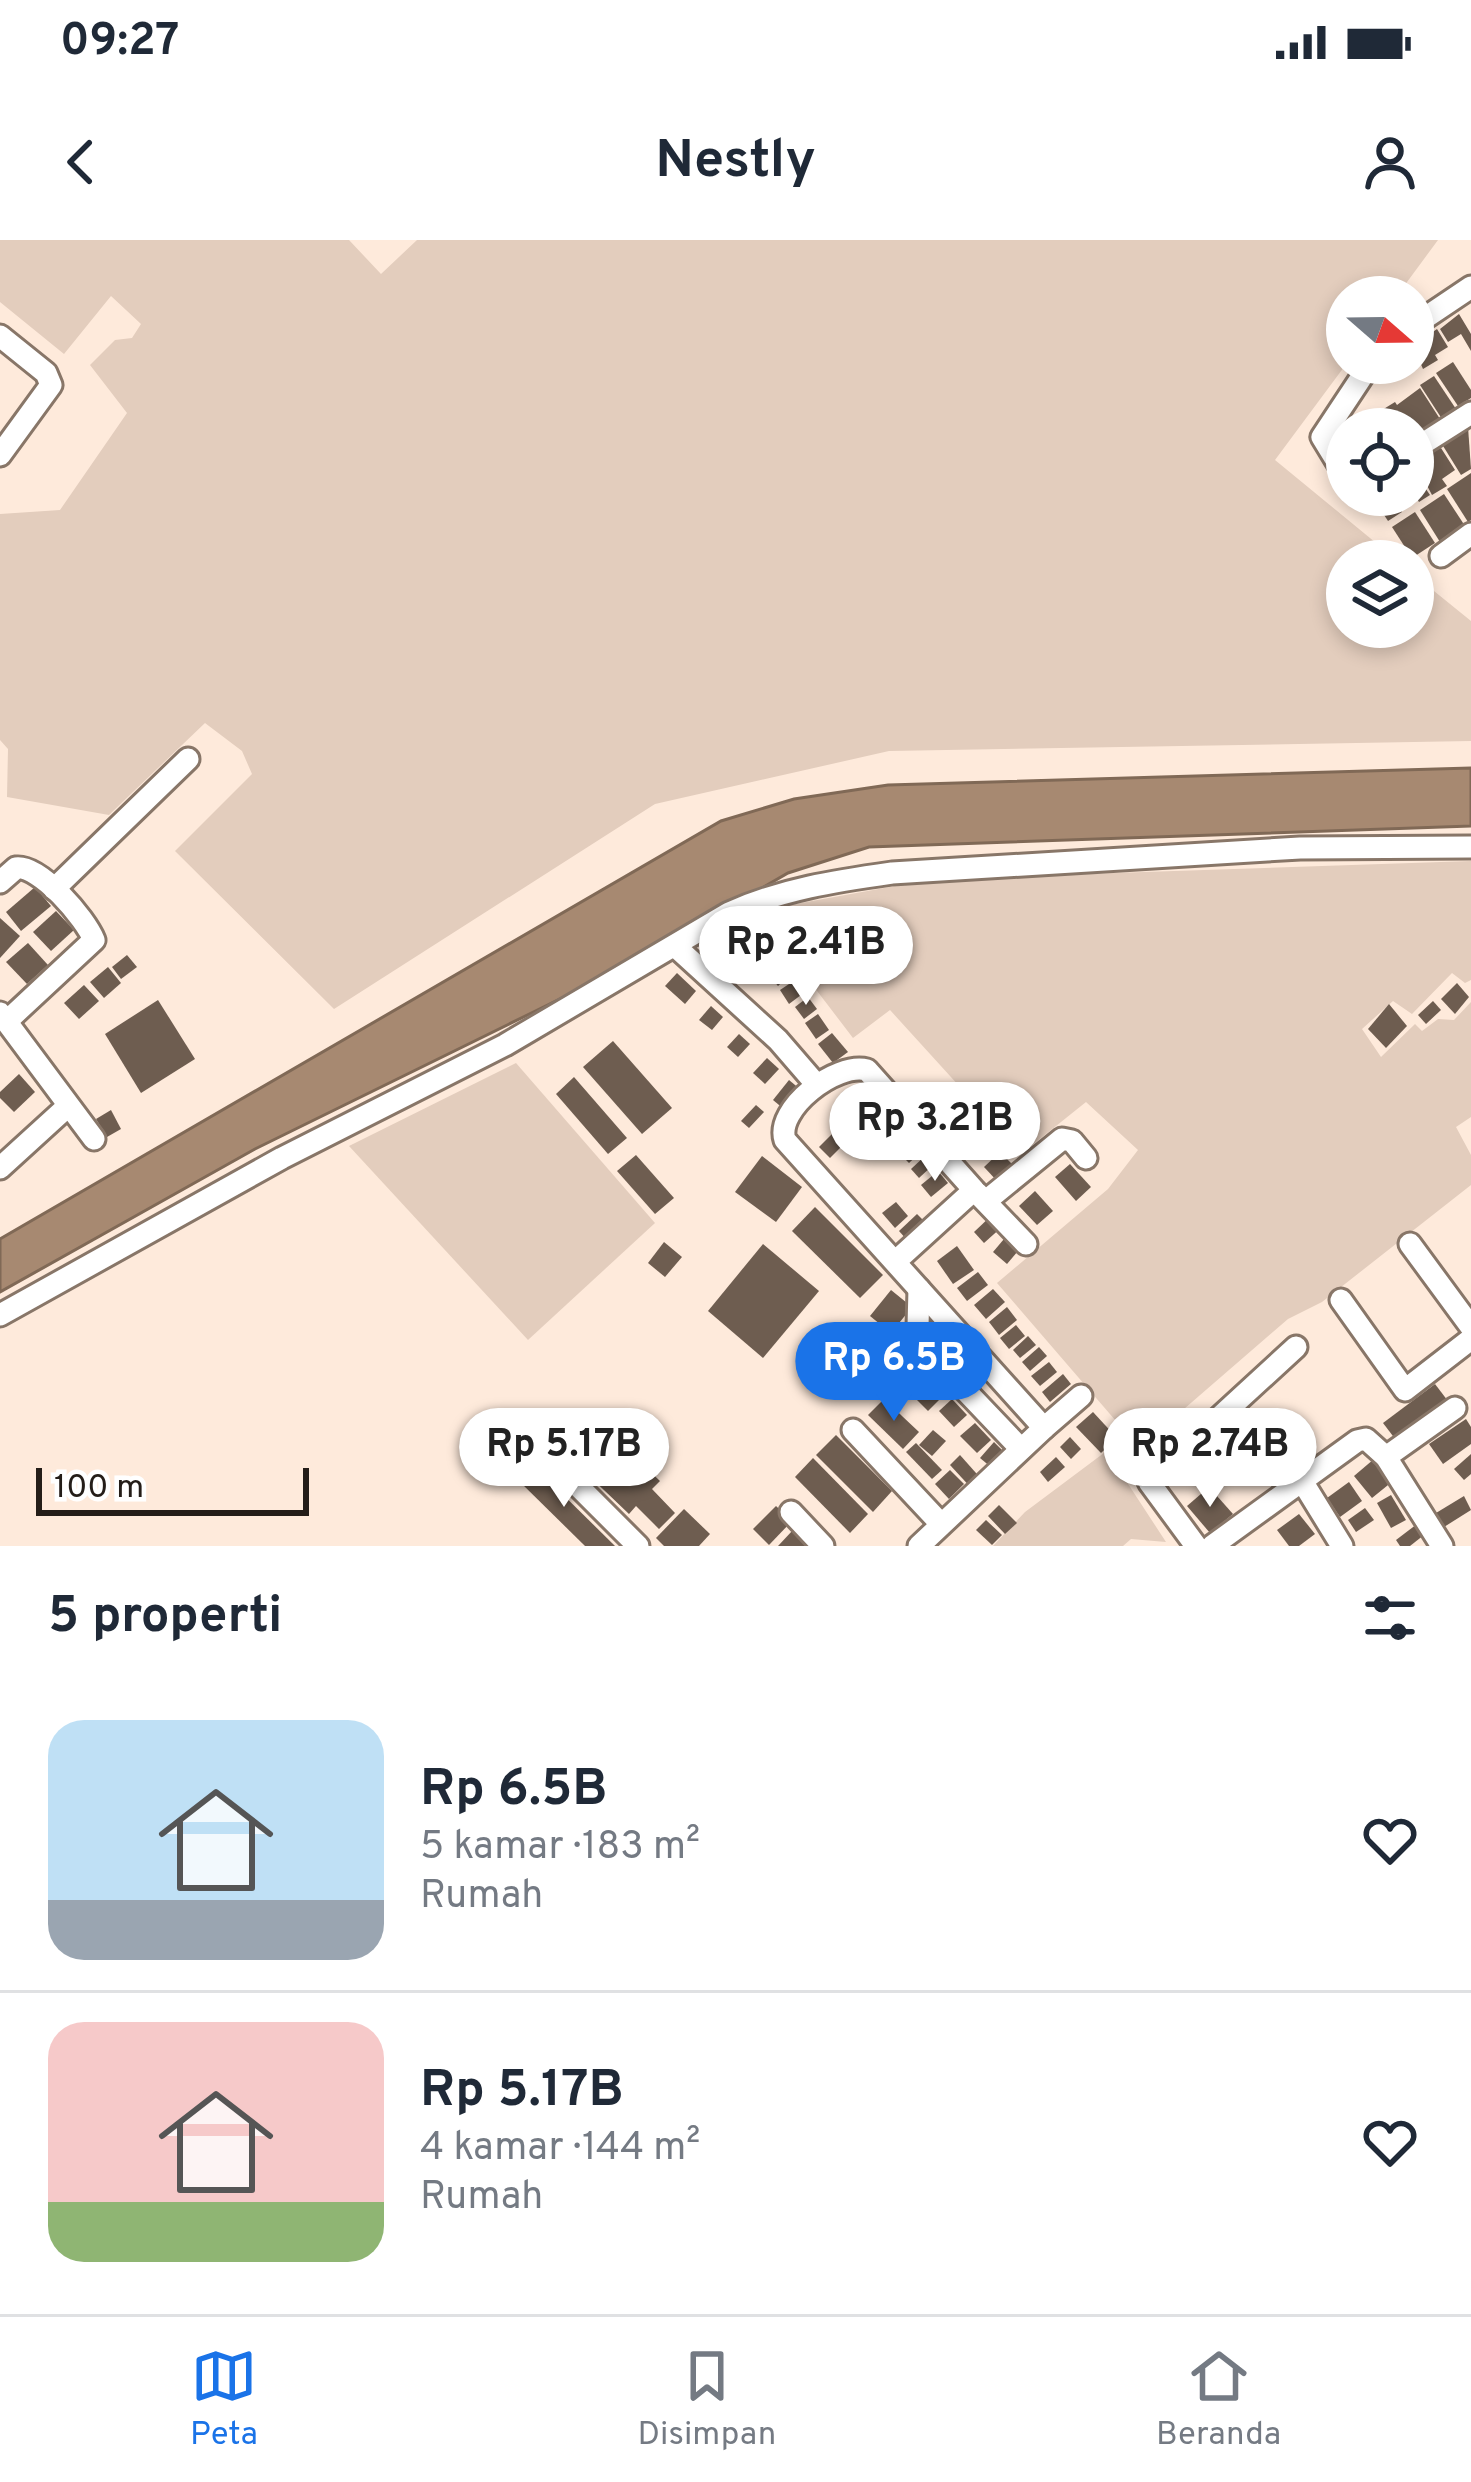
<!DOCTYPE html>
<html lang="id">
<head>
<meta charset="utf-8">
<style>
	:root { --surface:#fff; --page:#f2f2f3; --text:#1f2937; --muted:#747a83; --line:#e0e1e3; --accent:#1a73e8 }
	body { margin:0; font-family:Overpass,sans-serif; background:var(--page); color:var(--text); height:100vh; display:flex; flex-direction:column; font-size:45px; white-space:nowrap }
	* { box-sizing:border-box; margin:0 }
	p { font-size:39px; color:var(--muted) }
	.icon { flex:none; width:66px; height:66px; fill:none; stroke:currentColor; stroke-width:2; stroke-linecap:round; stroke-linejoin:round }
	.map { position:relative; height:1306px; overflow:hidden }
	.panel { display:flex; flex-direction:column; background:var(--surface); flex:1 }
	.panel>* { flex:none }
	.needle { width:78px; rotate:110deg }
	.buttons { position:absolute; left:1326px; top:36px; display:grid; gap:24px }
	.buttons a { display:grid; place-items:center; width:108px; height:108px; border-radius:50%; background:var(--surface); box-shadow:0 6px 18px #0003; font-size:60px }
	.scale { position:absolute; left:36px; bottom:30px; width:273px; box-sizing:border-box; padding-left:12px; border:6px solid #241d18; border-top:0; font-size:33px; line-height:42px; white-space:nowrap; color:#241d18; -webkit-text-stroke:9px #fff; paint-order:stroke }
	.price { position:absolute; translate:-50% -102px; padding:0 27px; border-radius:42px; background:#fff; color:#222; font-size:39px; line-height:78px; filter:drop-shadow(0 3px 6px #0008) }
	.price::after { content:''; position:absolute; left:50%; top:72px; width:36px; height:27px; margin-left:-18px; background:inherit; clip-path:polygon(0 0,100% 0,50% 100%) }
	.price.selected { background:var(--accent); color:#fff }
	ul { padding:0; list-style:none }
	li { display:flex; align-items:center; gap:36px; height:300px; padding:0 48px }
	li+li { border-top:3px solid var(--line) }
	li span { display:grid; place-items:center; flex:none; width:336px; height:240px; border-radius:36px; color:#555 }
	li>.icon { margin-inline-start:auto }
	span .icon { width:144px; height:144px; fill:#fffc; stroke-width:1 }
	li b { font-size:51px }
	h2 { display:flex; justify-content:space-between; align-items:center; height:144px; padding:0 48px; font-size:51px }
	.status { display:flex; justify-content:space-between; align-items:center; height:84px; padding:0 60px; background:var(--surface); direction:ltr }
	.status svg { height:33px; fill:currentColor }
	header { display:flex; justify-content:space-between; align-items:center; height:156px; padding:0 48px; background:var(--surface); font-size:54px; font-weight:700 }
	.tab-bar { display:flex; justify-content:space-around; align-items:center; height:168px; border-top:3px solid var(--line); background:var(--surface); font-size:33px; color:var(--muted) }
	.tab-bar a { display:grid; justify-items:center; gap:6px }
	.tab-bar .selected { color:var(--accent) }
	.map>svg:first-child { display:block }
	.green { fill:#e3cdbd }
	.water { fill:#a78971; stroke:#806956; stroke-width:3 }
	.building { fill:#6e5d50 }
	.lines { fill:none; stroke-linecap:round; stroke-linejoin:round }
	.minor-casing { stroke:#887668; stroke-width:27 }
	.minor { stroke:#fff; stroke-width:21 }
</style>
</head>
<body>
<div class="status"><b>09:27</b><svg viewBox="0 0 49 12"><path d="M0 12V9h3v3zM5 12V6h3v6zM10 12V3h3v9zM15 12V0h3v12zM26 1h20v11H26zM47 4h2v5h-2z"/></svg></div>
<header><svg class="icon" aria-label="back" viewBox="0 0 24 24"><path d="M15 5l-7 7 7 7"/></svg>Nestly<svg class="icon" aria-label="person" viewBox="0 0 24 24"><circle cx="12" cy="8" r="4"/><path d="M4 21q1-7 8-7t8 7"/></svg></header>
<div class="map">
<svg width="1471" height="1306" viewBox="0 0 1471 1306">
	<rect width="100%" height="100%" fill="#feeadb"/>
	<!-- green -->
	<g class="green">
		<path d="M0,0H349L381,34L417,0H1438L1396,57H1347V123L1275,220L1398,321H1347V387H1413V334L1471,381V501L889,511L655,564L334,769L175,611L252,534L242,511L205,483L109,575L7,557L8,509L0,500V274L60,270L127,173L90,125L115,100L132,98L141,84L111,56L64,114L0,62Z"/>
		<path d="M1471,621V740L1465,743L1452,733L1412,774L1393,761L1362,789L1381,817L1415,784L1422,791L1438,779L1454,780L1471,762V877L1456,887L1471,915V945L1322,1062L1288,1079L1117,1227L1166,1302L1131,1299L1123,1306H993L1025,1272L1128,1195L997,1043L1108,949L1138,910L1086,862L1021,914L890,770L853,798L756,671L934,639Z"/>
		<path d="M516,823L655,983L528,1100L349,906Z"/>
	</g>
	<!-- water -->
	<path class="water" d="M1471,528V586L869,607L788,633L627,726L255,909L0,1052V999L721,581L794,559L888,545Z"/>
	<!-- building -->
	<g class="building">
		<path d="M1459,74L1471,94V111L1461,94L1448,102L1440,89Z"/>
		<path d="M1437,89L1448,107L1435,115L1438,120L1423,129L1413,106Z"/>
		<path d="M1453,122L1471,150V158L1458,166L1436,133Z"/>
		<path d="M1434,136L1456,169L1442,179L1420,145Z"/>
		<path d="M1420,148L1440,179L1413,197V189H1394L1382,170L1395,162L1397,165Z"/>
		<path d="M1381,174L1391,189H1355L1367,183Z"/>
		<path d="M1468,187L1471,229L1461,235L1440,201Z"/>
		<path d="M1441,208L1455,230L1442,239L1447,246L1432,255L1413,219Z"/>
		<path d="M1413,230L1430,255L1419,262L1413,252Z"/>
		<path d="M1471,233V280L1468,282L1447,249Z"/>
		<path d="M1444,254L1465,286L1440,302L1420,270Z"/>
		<path d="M1371,255H1391L1402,272L1388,281Z"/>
		<path d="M1415,272L1435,303L1412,318L1392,287Z"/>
		<path d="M35,647L51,666L21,691L6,672Z"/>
		<path d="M56,671L74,690L51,711L33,692Z"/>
		<path d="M0,678L20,696L0,718Z"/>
		<path d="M754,694L771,717L757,727L741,704Z"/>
		<path d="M28,703L48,725L27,744L6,722Z"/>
		<path d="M127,715L137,727L121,739L112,727Z"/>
		<path d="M778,721L790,735L778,746L766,732Z"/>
		<path d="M108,727L121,743L104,758L90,742Z"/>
		<path d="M677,733L696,751L685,764L665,746Z"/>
		<path d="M792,742L801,755L789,764L780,750Z"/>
		<path d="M1457,743L1469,757L1455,774L1441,759Z"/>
		<path d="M84,745L99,761L79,779L64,763Z"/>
		<path d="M808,757L817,769L804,779L795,767Z"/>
		<path d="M158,760L195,819L141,853L105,794Z"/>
		<path d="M1433,761L1441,770L1426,784L1418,775Z"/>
		<path d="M1389,764L1407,786L1386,808L1368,789Z"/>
		<path d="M711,766L723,777L712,790L699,780Z"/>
		<path d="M818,774L829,790L816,799L805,783Z"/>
		<path d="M832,793L848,812L833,823L818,804Z"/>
		<path d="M739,794L750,804L738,817L727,807Z"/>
		<path d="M613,801L672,868L642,894L583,827Z"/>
		<path d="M767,818L779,829L765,844L753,833Z"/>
		<path d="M19,834L35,852L14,872L0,858V852Z"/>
		<path d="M574,837L627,898L608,914L556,854Z"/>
		<path d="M789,840L801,850L785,870L773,860Z"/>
		<path d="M860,845L876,863L860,877L844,859Z"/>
		<path d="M938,849L958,873L944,885L924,861Z"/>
		<path d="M756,865L764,872L749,888L741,881Z"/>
		<path d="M111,870L121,889L107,897L96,879Z"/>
		<path d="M885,871L895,883L879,896L869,885Z"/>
		<path d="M838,888L849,899L830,918L819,907Z"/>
		<path d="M909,900L921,912L909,923L897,911Z"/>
		<path d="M1000,912L1014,926L998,942L984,927Z"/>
		<path d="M636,915L674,958L655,974L617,931Z"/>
		<path d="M762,916L802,947L776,982L735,952Z"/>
		<path d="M925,916L933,925L919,938L911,929Z"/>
		<path d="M1070,924L1091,947L1076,961L1055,937Z"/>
		<path d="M938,931L948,943L931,957L921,945Z"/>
		<path d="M1035,951L1053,971L1037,985L1019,966Z"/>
		<path d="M896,962L908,976L895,988L882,973Z"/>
		<path d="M815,967L883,1035L860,1058L792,991Z"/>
		<path d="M917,974L926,983L907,1000L899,991Z"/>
		<path d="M992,975L1003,986L984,1003L974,992Z"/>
		<path d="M1004,999L1018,1011L1007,1024L993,1012Z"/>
		<path d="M664,1002L682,1017L665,1037L648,1023Z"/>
		<path d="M763,1004L819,1051L763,1118L708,1071Z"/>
		<path d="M957,1006L974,1030L953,1044L937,1021Z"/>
		<path d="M978,1032L988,1045L967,1061L957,1048Z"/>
		<path d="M993,1049L1005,1062L986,1079L974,1065Z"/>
		<path d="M891,1050L912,1067L891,1093L870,1076Z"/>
		<path d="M1007,1067L1017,1080L999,1095L989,1082Z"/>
		<path d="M1016,1085L1025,1096L1009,1109L1000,1098Z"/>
		<path d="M865,1093L881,1110L873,1121L854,1104Z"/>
		<path d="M1028,1096L1036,1105L1020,1118L1013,1110Z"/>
		<path d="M1039,1107L1047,1116L1030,1131L1022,1122Z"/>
		<path d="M910,1115L924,1130L908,1146L893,1131Z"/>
		<path d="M1049,1122L1057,1132L1040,1146L1031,1136Z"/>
		<path d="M1063,1134L1071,1144L1050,1162L1042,1152Z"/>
		<path d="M928,1137L945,1154L928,1171L911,1154Z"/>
		<path d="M1435,1144L1451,1165L1399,1204L1383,1183Z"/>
		<path d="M884,1159L919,1192L903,1209L868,1175Z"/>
		<path d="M952,1159L967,1175L954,1187L939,1171Z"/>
		<path d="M1093,1172L1117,1198L1101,1213L1076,1187Z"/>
		<path d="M590,1174L660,1241L652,1249L675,1273L659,1289L636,1266L629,1274L559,1207Z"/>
		<path d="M1287,1177L1312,1208L1301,1217L1276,1187Z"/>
		<path d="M1466,1179L1471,1187V1204L1443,1224L1429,1204Z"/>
		<path d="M975,1183L991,1200L977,1213L960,1196Z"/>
		<path d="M933,1190L946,1201L932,1216L919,1205Z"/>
		<path d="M836,1195L892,1251L873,1272L816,1215Z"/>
		<path d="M1070,1197L1081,1209L1071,1219L1060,1207Z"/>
		<path d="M994,1202L1005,1213L992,1228L980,1218Z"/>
		<path d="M916,1203L942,1230L932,1239L906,1212Z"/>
		<path d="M1471,1214V1234L1464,1240L1454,1229Z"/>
		<path d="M960,1215L984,1242L974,1251L950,1225Z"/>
		<path d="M1056,1217L1065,1227L1048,1242L1040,1232Z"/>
		<path d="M813,1218L868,1274L850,1293L795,1237Z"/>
		<path d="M1374,1219L1393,1241L1372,1258L1354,1236Z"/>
		<path d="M535,1227L615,1306H585L520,1242Z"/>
		<path d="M950,1230L964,1244L949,1259L935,1244Z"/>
		<path d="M1349,1242L1362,1261L1340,1277L1327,1258Z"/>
		<path d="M1209,1247L1233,1274L1210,1293L1187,1266Z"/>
		<path d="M1391,1255L1406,1280L1391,1288L1377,1263Z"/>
		<path d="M1464,1256L1471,1270L1444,1287L1436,1273Z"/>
		<path d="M999,1265L1017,1283L1005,1294L988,1276Z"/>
		<path d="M776,1266L792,1281L769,1305L753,1289Z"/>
		<path d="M1365,1268L1374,1280L1356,1292L1348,1280Z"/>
		<path d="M684,1269L710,1294L699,1306H664L656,1298Z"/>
		<path d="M1299,1274L1315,1294L1299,1306H1289L1277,1290Z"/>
		<path d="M986,1280L1002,1295L992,1305L976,1290Z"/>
		<path d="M1421,1281L1429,1291L1410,1306H1400L1396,1300Z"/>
		<path d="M793,1290L810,1306H778Z"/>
	</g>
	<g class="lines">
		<!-- minor casing -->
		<g class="minor-casing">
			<g id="minor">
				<path d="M1413,86L1471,47"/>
				<path d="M0,96L46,133L51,145L0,215"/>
				<path d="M1413,210L1471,173"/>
				<path d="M1347,238L1322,197L1371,123"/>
				<path d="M1441,316L1471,294"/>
				<path d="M0,642L16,628C40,625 85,678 94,700L7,781"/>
				<path d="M54,649L188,519"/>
				<path d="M676,707L778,800L816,844"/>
				<path d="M0,773L94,899"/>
				<path d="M0,928L68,866"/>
				<path d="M977,953L1026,1004"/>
				<path d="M986,961L1062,899L1072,901L1086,918"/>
				<path d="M1410,1004L1471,1087"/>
				<path d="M896,1021L974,950L867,830C836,822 775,869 785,900L1044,1188L919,1306"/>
				<path d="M919,1049L918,1086L923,1106L1021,1209"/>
				<path d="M1341,1060L1405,1150L1471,1099"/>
				<path d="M0,1075L282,918L505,805L729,673C782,649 836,641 892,633L1300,608L1471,607"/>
				<path d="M1044,1188L1081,1156"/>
				<path d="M853,1190L941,1284"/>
				<path d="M1386,1217L1455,1168"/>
				<path d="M551,1219L638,1306"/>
				<path d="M1302,1241L1342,1306"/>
				<path d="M791,1272L823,1306"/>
				<path d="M1196,1306L1149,1242L1296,1107"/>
				<path d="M1212,1306L1357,1201L1366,1199L1386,1217L1442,1306"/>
			</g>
		</g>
		<!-- minor -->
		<use href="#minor" class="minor"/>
	</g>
</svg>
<div class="buttons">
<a><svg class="needle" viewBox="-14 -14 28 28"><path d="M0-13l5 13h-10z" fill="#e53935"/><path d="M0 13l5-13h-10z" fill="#747a83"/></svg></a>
<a><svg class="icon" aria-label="locate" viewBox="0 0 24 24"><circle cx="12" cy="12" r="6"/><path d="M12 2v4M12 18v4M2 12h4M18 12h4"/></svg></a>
<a><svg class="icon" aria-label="layers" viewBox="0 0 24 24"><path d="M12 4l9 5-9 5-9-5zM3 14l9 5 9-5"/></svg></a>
</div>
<div class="scale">100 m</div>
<b class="price" style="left:806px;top:768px">Rp 2.41B</b>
<b class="price" style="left:935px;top:944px">Rp 3.21B</b>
<b class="price selected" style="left:894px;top:1184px">Rp 6.5B</b>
<b class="price" style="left:564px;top:1270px">Rp 5.17B</b>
<b class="price" style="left:1210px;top:1270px">Rp 2.74B</b>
</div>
<section class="panel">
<h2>5 properti<svg class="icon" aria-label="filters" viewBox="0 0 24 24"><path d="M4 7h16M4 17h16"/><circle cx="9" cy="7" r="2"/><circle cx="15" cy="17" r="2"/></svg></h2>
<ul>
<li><span style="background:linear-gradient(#bfe0f5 75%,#9aa5b1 0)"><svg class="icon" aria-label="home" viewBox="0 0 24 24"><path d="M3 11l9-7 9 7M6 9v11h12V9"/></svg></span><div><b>Rp 6.5B</b><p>5 kamar · 183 m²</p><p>Rumah</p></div><svg class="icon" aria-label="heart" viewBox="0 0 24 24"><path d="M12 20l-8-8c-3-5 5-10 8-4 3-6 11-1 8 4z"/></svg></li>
<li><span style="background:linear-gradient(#f6c9c9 75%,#8fb573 0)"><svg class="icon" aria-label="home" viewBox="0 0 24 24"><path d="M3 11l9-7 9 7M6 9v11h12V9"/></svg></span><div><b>Rp 5.17B</b><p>4 kamar · 144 m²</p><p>Rumah</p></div><svg class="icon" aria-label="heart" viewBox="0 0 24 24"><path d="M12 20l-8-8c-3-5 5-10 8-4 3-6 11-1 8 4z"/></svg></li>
</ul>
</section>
<nav class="tab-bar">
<a class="selected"><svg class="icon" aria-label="map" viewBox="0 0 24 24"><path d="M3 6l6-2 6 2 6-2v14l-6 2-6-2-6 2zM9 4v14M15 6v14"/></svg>Peta</a>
<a><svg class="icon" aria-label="saved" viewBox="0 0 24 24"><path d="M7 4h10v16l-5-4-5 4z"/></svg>Disimpan</a>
<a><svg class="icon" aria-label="home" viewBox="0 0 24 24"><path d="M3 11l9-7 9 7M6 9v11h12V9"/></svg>Beranda</a>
</nav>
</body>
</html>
